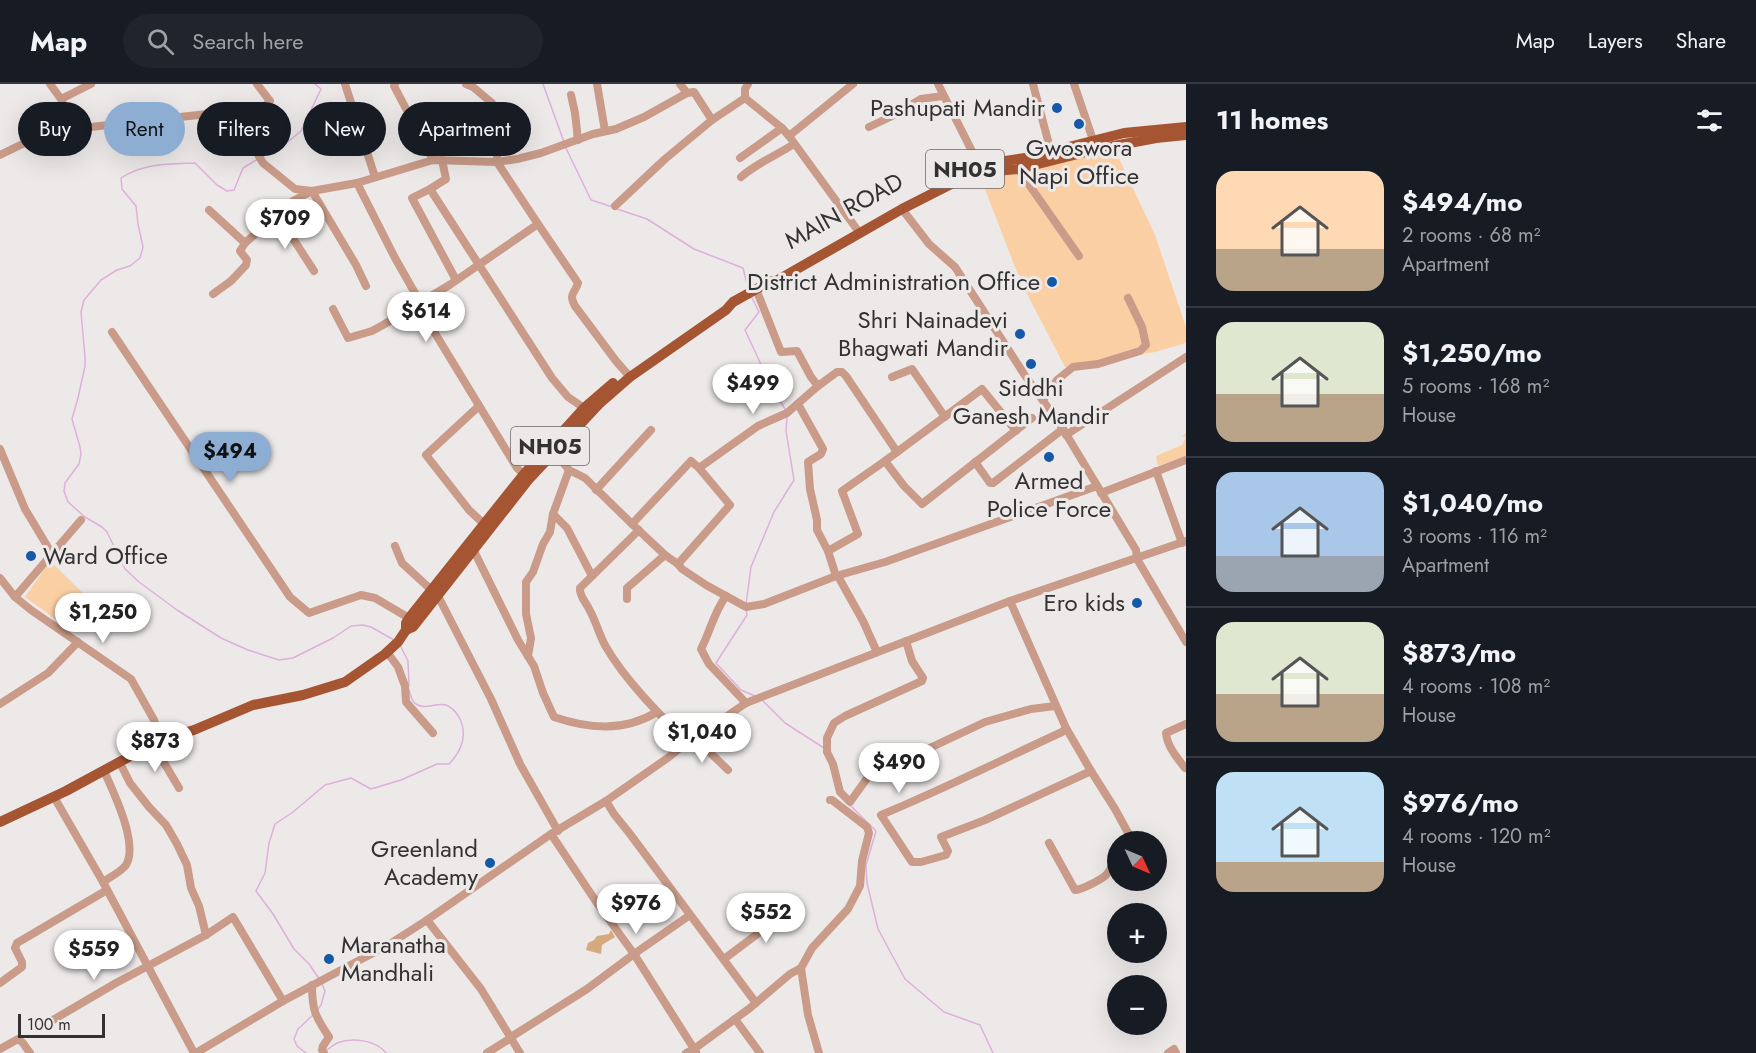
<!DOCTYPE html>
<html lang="en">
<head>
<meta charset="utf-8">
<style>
	:root { --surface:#171b24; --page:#20242c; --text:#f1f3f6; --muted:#9ea1a6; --line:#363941; --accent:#8eadd3 }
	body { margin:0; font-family:Jost,sans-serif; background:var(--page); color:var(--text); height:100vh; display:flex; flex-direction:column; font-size:22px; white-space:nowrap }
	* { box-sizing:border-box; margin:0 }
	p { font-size:20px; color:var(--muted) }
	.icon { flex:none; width:33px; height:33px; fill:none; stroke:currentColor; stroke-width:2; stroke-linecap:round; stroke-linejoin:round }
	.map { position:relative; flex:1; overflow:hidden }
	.panel { display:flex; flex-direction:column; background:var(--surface); width:570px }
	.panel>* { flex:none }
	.hud { position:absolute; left:18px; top:18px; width:570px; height:54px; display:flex; gap:12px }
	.needle { width:39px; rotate:134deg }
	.tools { position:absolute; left:1107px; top:747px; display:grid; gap:12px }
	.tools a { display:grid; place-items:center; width:60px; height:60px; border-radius:50%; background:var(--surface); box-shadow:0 6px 24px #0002; font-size:30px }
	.scale { position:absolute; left:18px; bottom:15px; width:87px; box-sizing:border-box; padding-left:6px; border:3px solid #333232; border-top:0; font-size:16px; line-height:21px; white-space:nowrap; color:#333232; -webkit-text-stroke:4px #ede9e9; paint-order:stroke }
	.price { position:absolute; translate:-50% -51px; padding:0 14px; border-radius:21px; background:#fff; color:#222; font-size:20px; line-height:39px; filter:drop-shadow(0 2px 3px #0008) }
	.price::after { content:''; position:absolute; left:50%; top:36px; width:18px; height:14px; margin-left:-9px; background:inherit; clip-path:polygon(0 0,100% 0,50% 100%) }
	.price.on { background:var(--accent); color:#111 }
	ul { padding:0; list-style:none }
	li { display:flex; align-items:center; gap:18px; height:150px; padding:0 30px }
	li+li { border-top:2px solid var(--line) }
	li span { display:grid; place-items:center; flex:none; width:168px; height:120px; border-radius:18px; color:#555 }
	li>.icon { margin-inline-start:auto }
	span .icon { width:72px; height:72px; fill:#fffc; stroke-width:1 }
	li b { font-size:26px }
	h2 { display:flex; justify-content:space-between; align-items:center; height:72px; padding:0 30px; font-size:26px }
	.pill { padding:0 21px; border-radius:27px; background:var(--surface); box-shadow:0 6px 24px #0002; font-size:21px; line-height:54px }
	.pill.on { background:var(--accent); color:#111 }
	header { display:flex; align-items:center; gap:36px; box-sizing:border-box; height:84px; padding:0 30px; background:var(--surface); border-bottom:2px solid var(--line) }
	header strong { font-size:28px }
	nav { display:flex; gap:33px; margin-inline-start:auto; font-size:21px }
	.search { width:420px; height:54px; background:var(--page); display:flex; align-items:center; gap:15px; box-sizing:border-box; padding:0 21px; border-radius:33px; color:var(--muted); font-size:22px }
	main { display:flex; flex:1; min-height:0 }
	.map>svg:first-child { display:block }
	.green { fill:#facfa4 }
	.forest { fill:#d6aa7e }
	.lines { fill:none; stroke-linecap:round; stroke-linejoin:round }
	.stream { stroke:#deb0da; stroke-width:1.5 }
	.minor { stroke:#c99b88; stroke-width:8 }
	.major { stroke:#a65533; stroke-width:10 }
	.poi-dot { fill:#1558a8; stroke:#ede9e9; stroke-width:2 }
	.labels { text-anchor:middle; stroke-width:6; stroke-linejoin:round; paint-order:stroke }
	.shield { fill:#ede9e9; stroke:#6b6969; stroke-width:1.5 }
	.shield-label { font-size:22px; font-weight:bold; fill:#333232 }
	.poi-label { font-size:24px; fill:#333232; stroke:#ede9e9; text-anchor:end }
	.street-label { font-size:24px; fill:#333232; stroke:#ede9e9 }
</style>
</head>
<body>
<header>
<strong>Map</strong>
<div class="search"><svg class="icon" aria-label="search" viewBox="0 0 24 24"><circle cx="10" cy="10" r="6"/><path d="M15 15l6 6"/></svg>Search here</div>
<nav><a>Map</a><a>Layers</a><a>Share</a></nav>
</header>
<main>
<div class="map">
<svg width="1186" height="969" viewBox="0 0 1186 969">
	<rect width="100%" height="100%" fill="#ede9e9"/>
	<!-- green -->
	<g class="green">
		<path d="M1114,64L1155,151L1186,243V259L1155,268L1065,283L1026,208L1023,197L1017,188L981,95Z"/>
		<path d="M1186,349V372L1158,382L1156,372L1182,361L1186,353L1182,352Z"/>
		<path d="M50,477L93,519L68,544L25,513Z"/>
	</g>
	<!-- forest -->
	<path class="forest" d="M611,846L615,853L602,861L601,870L586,866L588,859L594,856L597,852L609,850Z"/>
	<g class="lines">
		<!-- stream -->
		<g class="stream">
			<path d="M543,0L564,58"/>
			<path d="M565,62L591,116L613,123"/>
			<path d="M262,73L289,57L301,47L321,5L315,0"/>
			<path d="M258,75L243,84L234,106L227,107L217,101L195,79C169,80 143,79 121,94L122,105L136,122L138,140L143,163L140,174L130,182L117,186L101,196L84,216L81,228L85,273V282L78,314L72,335L80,363L81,370L79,380L65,399L64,407L68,418L85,433L102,443L107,448L125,485L139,498L177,526L221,554L248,566L279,576L293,574L333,554L351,542L363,541L371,543L394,556"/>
			<path d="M617,125L647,135L694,165L743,184L748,204"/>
			<path d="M752,214L759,228L745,246L771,302L785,325"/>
			<path d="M746,520L751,483L774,428L794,396L786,347L787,333"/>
			<path d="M746,525L747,531L716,579L741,606L755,612"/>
			<path d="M401,563L408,577L409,601"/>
			<path d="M762,616L785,639L824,664"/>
			<path d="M851,722L876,747L866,781L867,799L878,845L905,895L944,928L980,941L993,969"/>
			<path d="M320,896L309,880L294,865L273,830L256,807L265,789L269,759L275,740L293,728L325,701L351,694L371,705L401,696L437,680H449C462,667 468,650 459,633C456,628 451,623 446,621C436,618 427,626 418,621C412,619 411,612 409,606"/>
			<path d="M318,925L321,921L325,907L322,900"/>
			<path d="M325,967C329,965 333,961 337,959C352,953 376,956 386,969"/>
			<path d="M306,969L297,962L294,955L298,945L313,931"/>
		</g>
		<!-- minor -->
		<g class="minor">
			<path d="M50,0L61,15L73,45L225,28C242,33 258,31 270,17L257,0"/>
			<path d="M345,0L375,93"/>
			<path d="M395,0L394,2L433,76"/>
			<path d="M466,0L473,3L492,19L498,38L497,78L538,140"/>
			<path d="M597,0L605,47"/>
			<path d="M680,0L687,9"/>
			<path d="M938,0L979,81"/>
			<path d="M1033,0L1051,68"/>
			<path d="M1074,0L1093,56"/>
			<path d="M571,11L575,29L578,56"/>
			<path d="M745,14V5L748,0"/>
			<path d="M61,15L91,0"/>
			<path d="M238,32L250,57L263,79L295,105L312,107L357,99L433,76L497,78L517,75L541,69L593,50L616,45L644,33L687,9L694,8L712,36L745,14L782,44L789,52L856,144"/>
			<path d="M869,43L890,33L921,15L943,12"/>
			<path d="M789,52L853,0"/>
			<path d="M0,71L39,52L73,45"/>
			<path d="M740,74L782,44"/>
			<path d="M442,76L446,95L430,105L412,114L456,196"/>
			<path d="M1018,85L1079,172"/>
			<path d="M741,93C757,79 777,71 794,60"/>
			<path d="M357,99L395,174L420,218L427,236L517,384L527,393"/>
			<path d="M430,105L552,294L568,313L584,324"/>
			<path d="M615,122L665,75L712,36"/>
			<path d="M902,125L929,160L955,183L1024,290L1063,345L1136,466L1137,475L1186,558"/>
			<path d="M209,126L245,159"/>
			<path d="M274,133L292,153L314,187"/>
			<path d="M213,210L231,197L246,181L247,176L240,167L245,159L293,117L312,107L356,181L366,202"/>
			<path d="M333,225L348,254L372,247L383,241L451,200L538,140L578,199C575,210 568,209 575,222L616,277L630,293"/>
			<path d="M112,248L290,513L309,529L361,511L375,514L409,534"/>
			<path d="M892,293L912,285L945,333"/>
			<path d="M818,302L837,288H842L846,292L897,368"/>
			<path d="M1043,316L1057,296L1073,283L1098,280L1140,267L1146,261L1142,243L1128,214"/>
			<path d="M798,320L823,365L821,370L808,378L810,405L817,436V446L828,467"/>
			<path d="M479,322L426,371L469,426L484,440"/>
			<path d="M1066,351L1186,273"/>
			<path d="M0,365L25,425L52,470"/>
			<path d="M554,368L569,386L585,394L632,440L665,471L678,480L682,485L706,501L746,523L764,520L836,492L885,478L1097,402"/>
			<path d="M885,377L982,305L1016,347"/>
			<path d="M975,378L990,399H993L1063,345"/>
			<path d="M1156,387L1182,459"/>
			<path d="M596,406L651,346"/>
			<path d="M1101,409L1186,376"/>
			<path d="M553,430L567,444L592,492"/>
			<path d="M632,440L691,377L699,384L758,342L787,329L818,302L811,293L797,267L781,268L756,205"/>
			<path d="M639,446L580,504C579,512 586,518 589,525C596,537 599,551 606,563C625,596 660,631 687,658"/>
			<path d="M395,462L402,479L438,512L491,615L520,680L558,747"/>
			<path d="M474,467L518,556L534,582L543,609L554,633C589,645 624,648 657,628"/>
			<path d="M678,480L730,421L699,384"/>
			<path d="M0,494L15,513L31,526L131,595L154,636L160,656"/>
			<path d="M726,512C714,528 710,548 701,565L709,580L746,619"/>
			<path d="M15,513L81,436"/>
			<path d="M627,515V504L665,471"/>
			<path d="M1010,517L1066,644L1091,687L985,736L941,753L948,767L946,771L921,778H912L881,731C942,706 1001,676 1062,648L1066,644"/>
			<path d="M906,557L912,577L923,594L922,597L845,632L834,639L827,654V668L833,680L840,708L850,718L868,693L985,638L1031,625L1055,622"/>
			<path d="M387,568L398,583L405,602L406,618L433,649"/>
			<path d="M877,568L863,537L839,494L836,492L828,467L858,450L842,407L885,377L904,402L922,420L1032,334"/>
			<path d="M528,572L531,554L526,530V498L533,488L543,460L550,448L553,430L569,386"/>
			<path d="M0,620L48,589L78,558"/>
			<path d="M695,654L728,686"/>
			<path d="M153,660L179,704"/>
			<path d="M120,679L130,699L149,723L166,741L177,760L187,781L191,804L199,822L206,851"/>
			<path d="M1185,684C1177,674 1167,662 1166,649L1186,640"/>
			<path d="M1091,687L1115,725L1133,758"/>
			<path d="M54,713L103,798L194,969"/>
			<path d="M606,717L614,730L630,750L756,919"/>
			<path d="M551,750L597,819L634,870L696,968"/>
			<path d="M1049,759L1075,806C1081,806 1103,795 1107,790C1112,784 1110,782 1118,778"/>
			<path d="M103,798C110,793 121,788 126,781C139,760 113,707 104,687"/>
			<path d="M427,836L481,905L520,969"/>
			<path d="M724,875L792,824"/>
			<path d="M801,884L808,931L819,969"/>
			<path d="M0,899L22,883V878L15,864L17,859L107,806"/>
			<path d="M312,901C312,926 315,932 329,953L323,962L322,966L324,969"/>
			<path d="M735,935L760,969"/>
			<path d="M53,936L116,899L206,851L233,833L283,917"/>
			<path d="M511,953L587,905L634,870L690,831"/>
			<path d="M0,965L18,955L23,959L30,969"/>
			<path d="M196,969L283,917L388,861L427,836L551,750L606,717L669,673L687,658L695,654L746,619L1010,517L1186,457"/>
			<path d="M487,969L511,954"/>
			<path d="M686,969L694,965L750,924L790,890L801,884L812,864L848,825L860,802L862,777L869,749L867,743L832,716H830"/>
			<path d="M1168,969L1174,965L1176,969"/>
		</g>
		<!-- major -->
		<g class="major">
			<path d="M949,93L972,82L1025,74L1124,49L1186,43"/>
			<path d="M406,546L413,543L417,538L529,395L599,320L630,293L726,226L733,218L771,197H776L902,125L963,94L986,88L1018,85L1098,65L1156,54L1186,51"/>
			<path d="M0,738L66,707L160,656L194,646L253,621L303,611L345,598L385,570L398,558L406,546V539L409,534L524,390L584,324L613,299"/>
		</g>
	</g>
	<!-- markers -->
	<g class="poi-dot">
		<circle cx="1057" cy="24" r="6"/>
		<circle cx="1079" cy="40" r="6"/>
		<circle cx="1052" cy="198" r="6"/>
		<circle cx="1020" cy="250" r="6"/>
		<circle cx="1031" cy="280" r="6"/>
		<circle cx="1049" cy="373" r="6"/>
		<circle cx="31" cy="472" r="6"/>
		<circle cx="1137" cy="519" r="6"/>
		<circle cx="490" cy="779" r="6"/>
		<circle cx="329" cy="875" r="6"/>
	</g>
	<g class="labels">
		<!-- shield labels -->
		<g class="shield">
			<rect x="926" y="66" width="78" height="38" rx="4.5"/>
			<rect x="511" y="343" width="78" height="38" rx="4.5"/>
		</g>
		<g class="shield-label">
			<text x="965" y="93">NH05</text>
			<text x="550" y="370">NH05</text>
		</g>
		<!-- poi labels -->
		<g class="poi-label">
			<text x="1045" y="32">Pashupati Mandir</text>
			<text x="1079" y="72" text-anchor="middle">Gwoswora<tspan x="1079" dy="28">Napi Office</tspan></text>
			<text x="1040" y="206">District Administration Office</text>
			<text x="1008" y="244">Shri Nainadevi<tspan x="1008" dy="28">Bhagwati Mandir</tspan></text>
			<text x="1031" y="312" text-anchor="middle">Siddhi<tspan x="1031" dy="28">Ganesh Mandir</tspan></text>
			<text x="1049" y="405" text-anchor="middle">Armed<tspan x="1049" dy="28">Police Force</tspan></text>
			<text x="43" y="480" text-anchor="start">Ward Office</text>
			<text x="1125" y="527">Ero kids</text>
			<text x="478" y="773">Greenland<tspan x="478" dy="28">Academy</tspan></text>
			<text x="341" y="869" text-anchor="start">Maranatha<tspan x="341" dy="28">Mandhali</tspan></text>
		</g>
		<!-- street labels -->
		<g class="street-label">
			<text transform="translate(844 127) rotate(-29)" y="8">MAIN ROAD</text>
		</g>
	</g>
</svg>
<div class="tools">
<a><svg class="needle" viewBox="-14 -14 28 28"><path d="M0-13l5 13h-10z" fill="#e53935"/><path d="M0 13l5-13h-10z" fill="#9ea1a6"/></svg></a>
<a>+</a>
<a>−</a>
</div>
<div class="scale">100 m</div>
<b class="price" style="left:285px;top:166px">$709</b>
<b class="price" style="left:426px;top:259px">$614</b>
<b class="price" style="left:753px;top:331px">$499</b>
<b class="price on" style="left:230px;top:399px">$494</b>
<b class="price" style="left:103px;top:560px">$1,250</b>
<b class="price" style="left:702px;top:680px">$1,040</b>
<b class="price" style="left:155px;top:689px">$873</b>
<b class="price" style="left:899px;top:710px">$490</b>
<b class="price" style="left:636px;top:851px">$976</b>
<b class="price" style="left:766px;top:860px">$552</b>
<b class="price" style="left:94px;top:897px">$559</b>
<div class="hud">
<a class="pill">Buy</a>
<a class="pill on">Rent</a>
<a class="pill">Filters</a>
<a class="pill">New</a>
<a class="pill">Apartment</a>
</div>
</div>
<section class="panel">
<h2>11 homes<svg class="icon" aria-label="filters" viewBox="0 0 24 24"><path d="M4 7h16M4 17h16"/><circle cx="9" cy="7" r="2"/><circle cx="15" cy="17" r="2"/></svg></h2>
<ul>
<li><span style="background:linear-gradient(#ffd9b3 65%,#b9a48a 0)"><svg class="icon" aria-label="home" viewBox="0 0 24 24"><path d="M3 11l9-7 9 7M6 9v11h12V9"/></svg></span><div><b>$494/mo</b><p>2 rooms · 68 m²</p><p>Apartment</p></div></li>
<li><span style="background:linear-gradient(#dfe7d0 60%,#b9a48a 0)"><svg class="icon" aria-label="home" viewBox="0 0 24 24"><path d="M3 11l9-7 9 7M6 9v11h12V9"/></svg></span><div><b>$1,250/mo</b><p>5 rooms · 168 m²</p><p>House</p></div></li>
<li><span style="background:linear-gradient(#a9c7e8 70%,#9aa5b1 0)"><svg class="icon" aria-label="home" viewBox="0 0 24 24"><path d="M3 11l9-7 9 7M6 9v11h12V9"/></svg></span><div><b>$1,040/mo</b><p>3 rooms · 116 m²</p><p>Apartment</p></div></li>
<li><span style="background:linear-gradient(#dfe7d0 60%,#b9a48a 0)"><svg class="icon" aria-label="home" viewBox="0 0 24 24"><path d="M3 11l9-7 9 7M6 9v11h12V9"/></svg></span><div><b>$873/mo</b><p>4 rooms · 108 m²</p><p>House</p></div></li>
<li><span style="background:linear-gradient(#bfe0f5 75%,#b9a48a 0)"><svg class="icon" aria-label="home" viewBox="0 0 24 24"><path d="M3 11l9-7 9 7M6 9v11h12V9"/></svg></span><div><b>$976/mo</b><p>4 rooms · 120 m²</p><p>House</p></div></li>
</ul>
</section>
</main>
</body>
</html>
